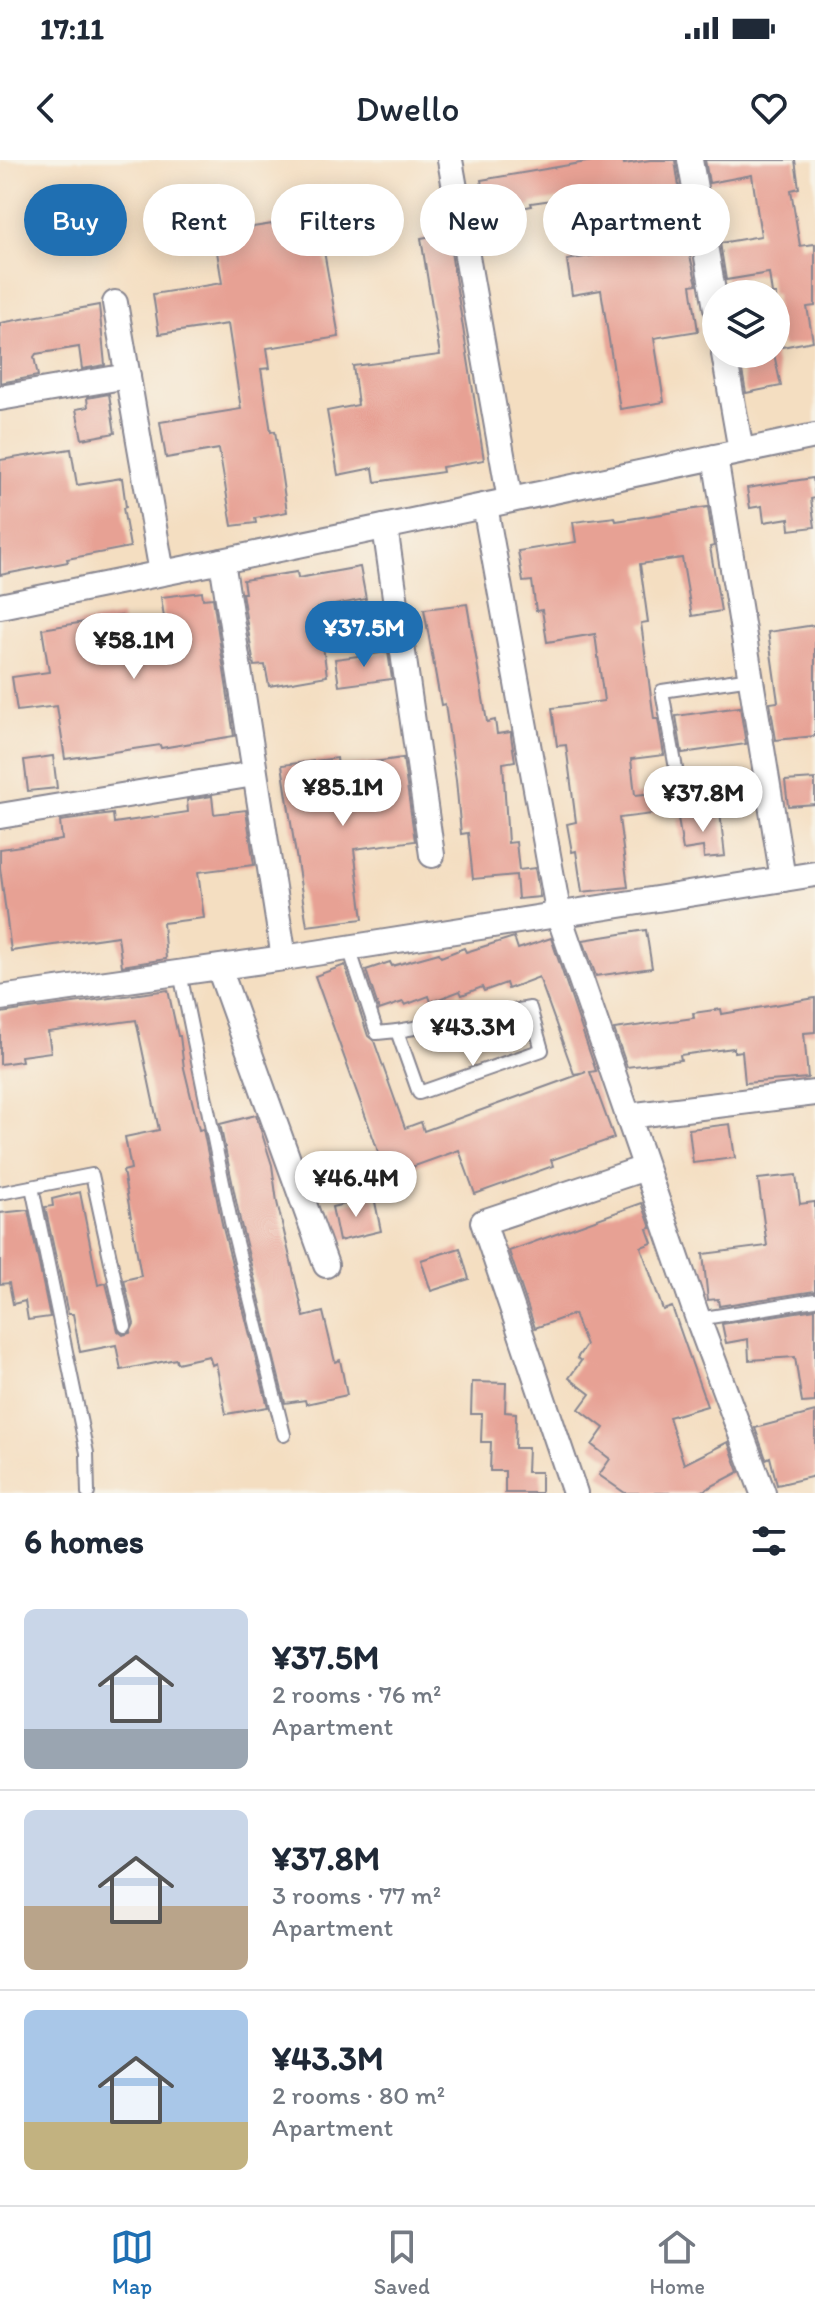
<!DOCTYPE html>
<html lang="en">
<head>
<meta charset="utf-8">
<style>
	:root { --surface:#fff; --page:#f6f6f7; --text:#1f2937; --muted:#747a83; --line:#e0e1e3; --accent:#1f6fb2 }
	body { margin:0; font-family:Itim,sans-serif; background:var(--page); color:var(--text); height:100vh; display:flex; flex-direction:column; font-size:30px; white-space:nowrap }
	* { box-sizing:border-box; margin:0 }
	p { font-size:26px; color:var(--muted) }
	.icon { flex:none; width:44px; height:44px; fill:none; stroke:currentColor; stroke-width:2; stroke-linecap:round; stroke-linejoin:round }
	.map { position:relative; height:1333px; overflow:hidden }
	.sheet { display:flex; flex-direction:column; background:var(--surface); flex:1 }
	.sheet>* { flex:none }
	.guide { position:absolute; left:24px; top:24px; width:768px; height:72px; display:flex; gap:16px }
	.tools { position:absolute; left:702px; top:120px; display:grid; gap:16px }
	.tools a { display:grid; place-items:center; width:88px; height:88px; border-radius:50%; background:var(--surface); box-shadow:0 4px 20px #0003; font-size:40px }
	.price { position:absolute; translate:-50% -68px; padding:0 18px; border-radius:28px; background:#fff; color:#222; font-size:26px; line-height:52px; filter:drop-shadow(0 2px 4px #0008) }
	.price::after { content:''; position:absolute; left:50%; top:48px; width:24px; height:18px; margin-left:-12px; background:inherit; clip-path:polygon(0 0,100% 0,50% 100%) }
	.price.active { background:var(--accent); color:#fff }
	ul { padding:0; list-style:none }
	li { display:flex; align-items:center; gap:24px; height:200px; padding:0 24px }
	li+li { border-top:2px solid var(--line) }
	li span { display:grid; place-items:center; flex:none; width:224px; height:160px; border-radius:12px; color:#555 }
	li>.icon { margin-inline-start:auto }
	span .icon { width:96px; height:96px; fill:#fffc; stroke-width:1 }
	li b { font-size:34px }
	h2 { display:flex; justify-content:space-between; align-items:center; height:96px; padding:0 24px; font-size:34px }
	.tag { padding:0 28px; border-radius:36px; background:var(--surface); box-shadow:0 4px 20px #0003; font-size:28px; line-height:72px }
	.tag.active { background:var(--accent); color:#fff }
	.status { display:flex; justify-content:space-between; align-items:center; height:56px; padding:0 40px; background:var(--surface); direction:ltr }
	.status svg { height:22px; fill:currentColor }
	header { display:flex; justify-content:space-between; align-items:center; height:104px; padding:0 24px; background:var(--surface); font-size:36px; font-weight:600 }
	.dock { display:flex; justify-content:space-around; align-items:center; height:112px; border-top:2px solid var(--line); background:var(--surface); font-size:22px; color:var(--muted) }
	.dock a { display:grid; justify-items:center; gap:4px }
	.dock .active { color:var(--accent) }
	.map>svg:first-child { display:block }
	.building { fill:#e7a194 }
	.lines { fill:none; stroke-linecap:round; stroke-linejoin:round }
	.service-casing { stroke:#888690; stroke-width:16 }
	.minor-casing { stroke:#888690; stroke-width:28 }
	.service { stroke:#fff; stroke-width:12 }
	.minor { stroke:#fff; stroke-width:24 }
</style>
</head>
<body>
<div class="status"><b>17:11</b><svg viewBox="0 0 49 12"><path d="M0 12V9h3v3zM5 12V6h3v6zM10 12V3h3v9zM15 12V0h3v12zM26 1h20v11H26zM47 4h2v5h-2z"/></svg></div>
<header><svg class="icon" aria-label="back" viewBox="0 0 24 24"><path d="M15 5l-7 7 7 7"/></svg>Dwello<svg class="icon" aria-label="heart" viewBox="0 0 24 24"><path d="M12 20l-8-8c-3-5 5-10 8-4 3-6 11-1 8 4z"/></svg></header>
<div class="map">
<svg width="815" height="1333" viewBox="0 0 815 1333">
	<rect width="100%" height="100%" fill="#f7f3e8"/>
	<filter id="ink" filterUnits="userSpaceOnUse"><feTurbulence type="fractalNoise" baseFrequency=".0125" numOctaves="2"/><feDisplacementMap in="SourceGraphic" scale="16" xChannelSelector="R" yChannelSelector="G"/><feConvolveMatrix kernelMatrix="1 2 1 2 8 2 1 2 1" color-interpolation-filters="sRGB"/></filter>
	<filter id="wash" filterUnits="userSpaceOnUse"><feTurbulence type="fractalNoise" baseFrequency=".006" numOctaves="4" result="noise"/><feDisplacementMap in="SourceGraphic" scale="32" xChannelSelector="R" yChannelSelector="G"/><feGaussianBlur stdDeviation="1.8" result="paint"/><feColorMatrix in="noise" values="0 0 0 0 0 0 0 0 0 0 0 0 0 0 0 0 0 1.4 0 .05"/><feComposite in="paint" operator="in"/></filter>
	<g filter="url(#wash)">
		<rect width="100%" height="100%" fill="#f4dec1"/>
		<g id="blocks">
			<!-- building -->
			<g class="building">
				<path d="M598,0H623L624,4L650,0H675L688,88L697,124L691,125L698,171L654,178L664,242L620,249L601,130L572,135L567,100L619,91L610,38L601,39L600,33L531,43L532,46L488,54L481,20Z"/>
				<path d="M705,0H795L799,28L791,30L800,86L815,84V146L807,147L813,181L782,187L776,155V134H772L769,113L726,120L720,83L761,76L752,15L709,23Z"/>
				<path d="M318,57L339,177L267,188L270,208L261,209L271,272L275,271L287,352L255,358L256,363L232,366L219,289L166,298L160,262L241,249L228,164L159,174L153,134L222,123L214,73Z"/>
				<path d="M448,73L484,300L442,307L443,312L375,322L373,308L338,315L327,251L358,245L353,206L440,195L421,78Z"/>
				<path d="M99,145L105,205L82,209L79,187L36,194L34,197L38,216L0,223V163Z"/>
				<path d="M739,194H774L781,226L746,233Z"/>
				<path d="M109,234L115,273L82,279L76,249L88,247L87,238Z"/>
				<path d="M71,289L77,325L122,318L126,347L123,348L130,387L67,399L68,402L0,415V300Z"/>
				<path d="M813,318L815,338L811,339L815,367L790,370L789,358L764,362L762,346L750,348L747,328Z"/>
				<path d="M708,347L714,386L710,387L721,451L692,456L682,398L640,404L648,462L641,463L654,559H658L664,595L631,599L635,635L666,632L669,652L619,658L628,727L582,732L576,691L572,692L567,664L576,662L566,585L557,586L552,548L604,541L595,474L547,482L542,450L536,451L532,421L523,422L518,391L576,382L573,362L615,357L616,361Z"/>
				<path d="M360,407L366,439L318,448L327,516L269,526L265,505L254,506L242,433H245L243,420L297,412L298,418Z"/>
				<path d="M202,432L203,439L213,438L234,576L161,588L160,585L65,599L57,546L17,551L12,517L49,512L42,469L121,456L123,470L165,464L161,437Z"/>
				<path d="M467,444L487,562L495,560L497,574L511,572V576L515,601L503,603L508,683L516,682L519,710L535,708L540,737L518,739L516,715L473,719L468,673L461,674L456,620L445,544L441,545L424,449Z"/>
				<path d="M815,465V576L776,580L770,543L778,542L768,472Z"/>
				<path d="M388,492L392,519L339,526L335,499Z"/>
				<path d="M740,547L746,584L682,593L676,556Z"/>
				<path d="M53,596L57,628L28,631L24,600Z"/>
				<path d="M337,598L338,607L403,598L415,681L354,689L363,759L307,766L282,605Z"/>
				<path d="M815,619V644L788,646L785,621Z"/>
				<path d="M212,636L214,654L246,650L254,705L198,712L204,758L163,763L166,799L122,806L118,776L11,791L0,708V689L62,680L60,661L113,654L114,663L188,652L187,640Z"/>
				<path d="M720,652L725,696L704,698L703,687L683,690L678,658Z"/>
				<path d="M646,770L652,808L596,816L583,780Z"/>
				<path d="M514,777L518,789L551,778L596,911L590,912L614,978L551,1000L553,1006L475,1034L459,990L387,1016L315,816L345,805L368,876L374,881L405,968L421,962L424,971L586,912L574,914L539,817L508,829L506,823L484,831L482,827L462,835L460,831L431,842L429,836L405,845L403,842L379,850L366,810L390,802L392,806L439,793L441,797L464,788L466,792Z"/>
				<path d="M168,830L178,876H180L184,908L199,970L203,969L222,1064L268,1247L226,1254L216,1203L212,1205L209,1196L177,1203L176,1199L121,1210L116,1185L80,1192L73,1154H68L45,1047L53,1046L52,1039L80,1032L98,1125L106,1123L118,1171L123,1175L130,1173L134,1164L124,1120L141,1116L123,1011L131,1009L125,977L159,970L136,860L48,872L51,892L21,896L22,901L0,904V853Z"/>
				<path d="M815,838V872L804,873L808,918L745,923L742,891L734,892V888L680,895L681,900L627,907L614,869L694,858L693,853L721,849L722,854Z"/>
				<path d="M256,955L272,1005L277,1042L304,1157L323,1152L335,1202L340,1200L347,1235L306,1244L305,1240L285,1243L240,1060L220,964Z"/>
				<path d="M730,964L735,998L693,1003L689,969Z"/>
				<path d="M796,1015L800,1044L815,1042V1131L719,1146L718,1139L708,1140L703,1094L767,1086L758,1019Z"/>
				<path d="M374,1037L381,1071L339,1081L332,1047Z"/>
				<path d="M642,1043L651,1068L647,1069L652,1083L641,1087L663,1150L672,1147L707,1246L669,1257L684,1304L728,1282L739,1312L699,1333H625L599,1315L610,1299L592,1285L604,1268L579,1249L590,1234L569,1218L581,1201L577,1198L586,1185L574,1154L535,1168L509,1091Z"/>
				<path d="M28,1050L50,1157L28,1160L25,1141L13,1144L9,1123L0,1124V1053Z"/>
				<path d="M460,1088L469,1119L431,1131L421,1100Z"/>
				<path d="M815,1149V1242L802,1243L795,1197L749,1200L748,1179L726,1183L722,1164Z"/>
				<path d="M472,1222L506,1223L505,1252L516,1253L515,1288H528L527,1312H541V1333H505V1311H490L491,1282H481L482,1254H471Z"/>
				<path d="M815,1252V1316L777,1325L770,1297L766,1299L755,1268Z"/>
			</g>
		</g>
	</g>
	<g filter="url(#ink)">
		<use href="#blocks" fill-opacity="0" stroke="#888690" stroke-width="2"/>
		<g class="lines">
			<!-- service casing -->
			<g class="service-casing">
				<g id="service">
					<path d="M682,642L662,531L751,518"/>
					<path d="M349,788L377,873L397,871"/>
					<path d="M180,813L231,1062L284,1275"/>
					<path d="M530,848L542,890L419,933L397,871Z"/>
					<path d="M32,1027L87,1293L88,1333"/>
					<path d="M0,1033L92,1015L125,1166"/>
					<path d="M698,1159L815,1140"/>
				</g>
			</g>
			<!-- minor casing -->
			<g class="minor-casing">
				<g id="minor">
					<path d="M450,0L510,340"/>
					<path d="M690,0L716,148"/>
					<path d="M115,143L162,413"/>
					<path d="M724,194L741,291"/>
					<path d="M0,238L128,216"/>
					<path d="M715,297L783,719"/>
					<path d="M485,346L559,756L698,1159L763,1333"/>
					<path d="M385,367L432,695"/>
					<path d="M222,401L284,798"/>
					<path d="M0,446L222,401L815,276"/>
					<path d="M0,656L254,614"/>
					<path d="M219,808L326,1105"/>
					<path d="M0,838L284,798L815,714"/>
					<path d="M628,956L815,933"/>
					<path d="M575,1333L483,1062L645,1008"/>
				</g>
			</g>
			<!-- service -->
			<use href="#service" class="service"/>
			<!-- minor -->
			<use href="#minor" class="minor"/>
		</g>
	</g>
</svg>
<div class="tools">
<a><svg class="icon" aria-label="layers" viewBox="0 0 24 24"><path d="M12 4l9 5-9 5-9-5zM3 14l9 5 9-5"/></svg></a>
</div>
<b class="price active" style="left:364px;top:509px">¥37.5M</b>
<b class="price" style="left:134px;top:521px">¥58.1M</b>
<b class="price" style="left:343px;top:668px">¥85.1M</b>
<b class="price" style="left:703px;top:674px">¥37.8M</b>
<b class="price" style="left:473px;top:908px">¥43.3M</b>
<b class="price" style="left:356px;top:1059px">¥46.4M</b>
<div class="guide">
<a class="tag active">Buy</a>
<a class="tag">Rent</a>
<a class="tag">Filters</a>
<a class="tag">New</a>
<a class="tag">Apartment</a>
</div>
</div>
<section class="sheet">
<h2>6 homes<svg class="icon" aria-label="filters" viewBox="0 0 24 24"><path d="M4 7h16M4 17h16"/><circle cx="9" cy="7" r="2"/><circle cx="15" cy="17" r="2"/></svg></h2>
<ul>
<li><span style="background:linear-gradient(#c9d6e8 75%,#9aa5b1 0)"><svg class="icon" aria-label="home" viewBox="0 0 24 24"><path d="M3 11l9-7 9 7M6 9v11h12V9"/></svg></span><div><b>¥37.5M</b><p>2 rooms · 76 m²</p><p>Apartment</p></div></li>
<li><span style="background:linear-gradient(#c9d6e8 60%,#b9a48a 0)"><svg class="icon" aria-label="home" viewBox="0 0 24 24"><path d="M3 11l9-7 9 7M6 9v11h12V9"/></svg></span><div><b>¥37.8M</b><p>3 rooms · 77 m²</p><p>Apartment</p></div></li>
<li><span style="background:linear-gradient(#a9c7e8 70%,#c2b280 0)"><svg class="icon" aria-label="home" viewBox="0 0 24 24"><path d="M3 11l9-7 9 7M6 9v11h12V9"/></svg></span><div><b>¥43.3M</b><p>2 rooms · 80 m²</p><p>Apartment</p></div></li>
</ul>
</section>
<nav class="dock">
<a class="active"><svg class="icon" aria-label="map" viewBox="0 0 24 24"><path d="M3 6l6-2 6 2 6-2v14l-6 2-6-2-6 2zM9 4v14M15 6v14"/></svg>Map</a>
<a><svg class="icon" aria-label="saved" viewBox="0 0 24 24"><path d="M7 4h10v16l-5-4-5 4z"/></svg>Saved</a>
<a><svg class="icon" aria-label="home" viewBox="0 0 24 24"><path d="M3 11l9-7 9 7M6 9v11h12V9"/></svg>Home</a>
</nav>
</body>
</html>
